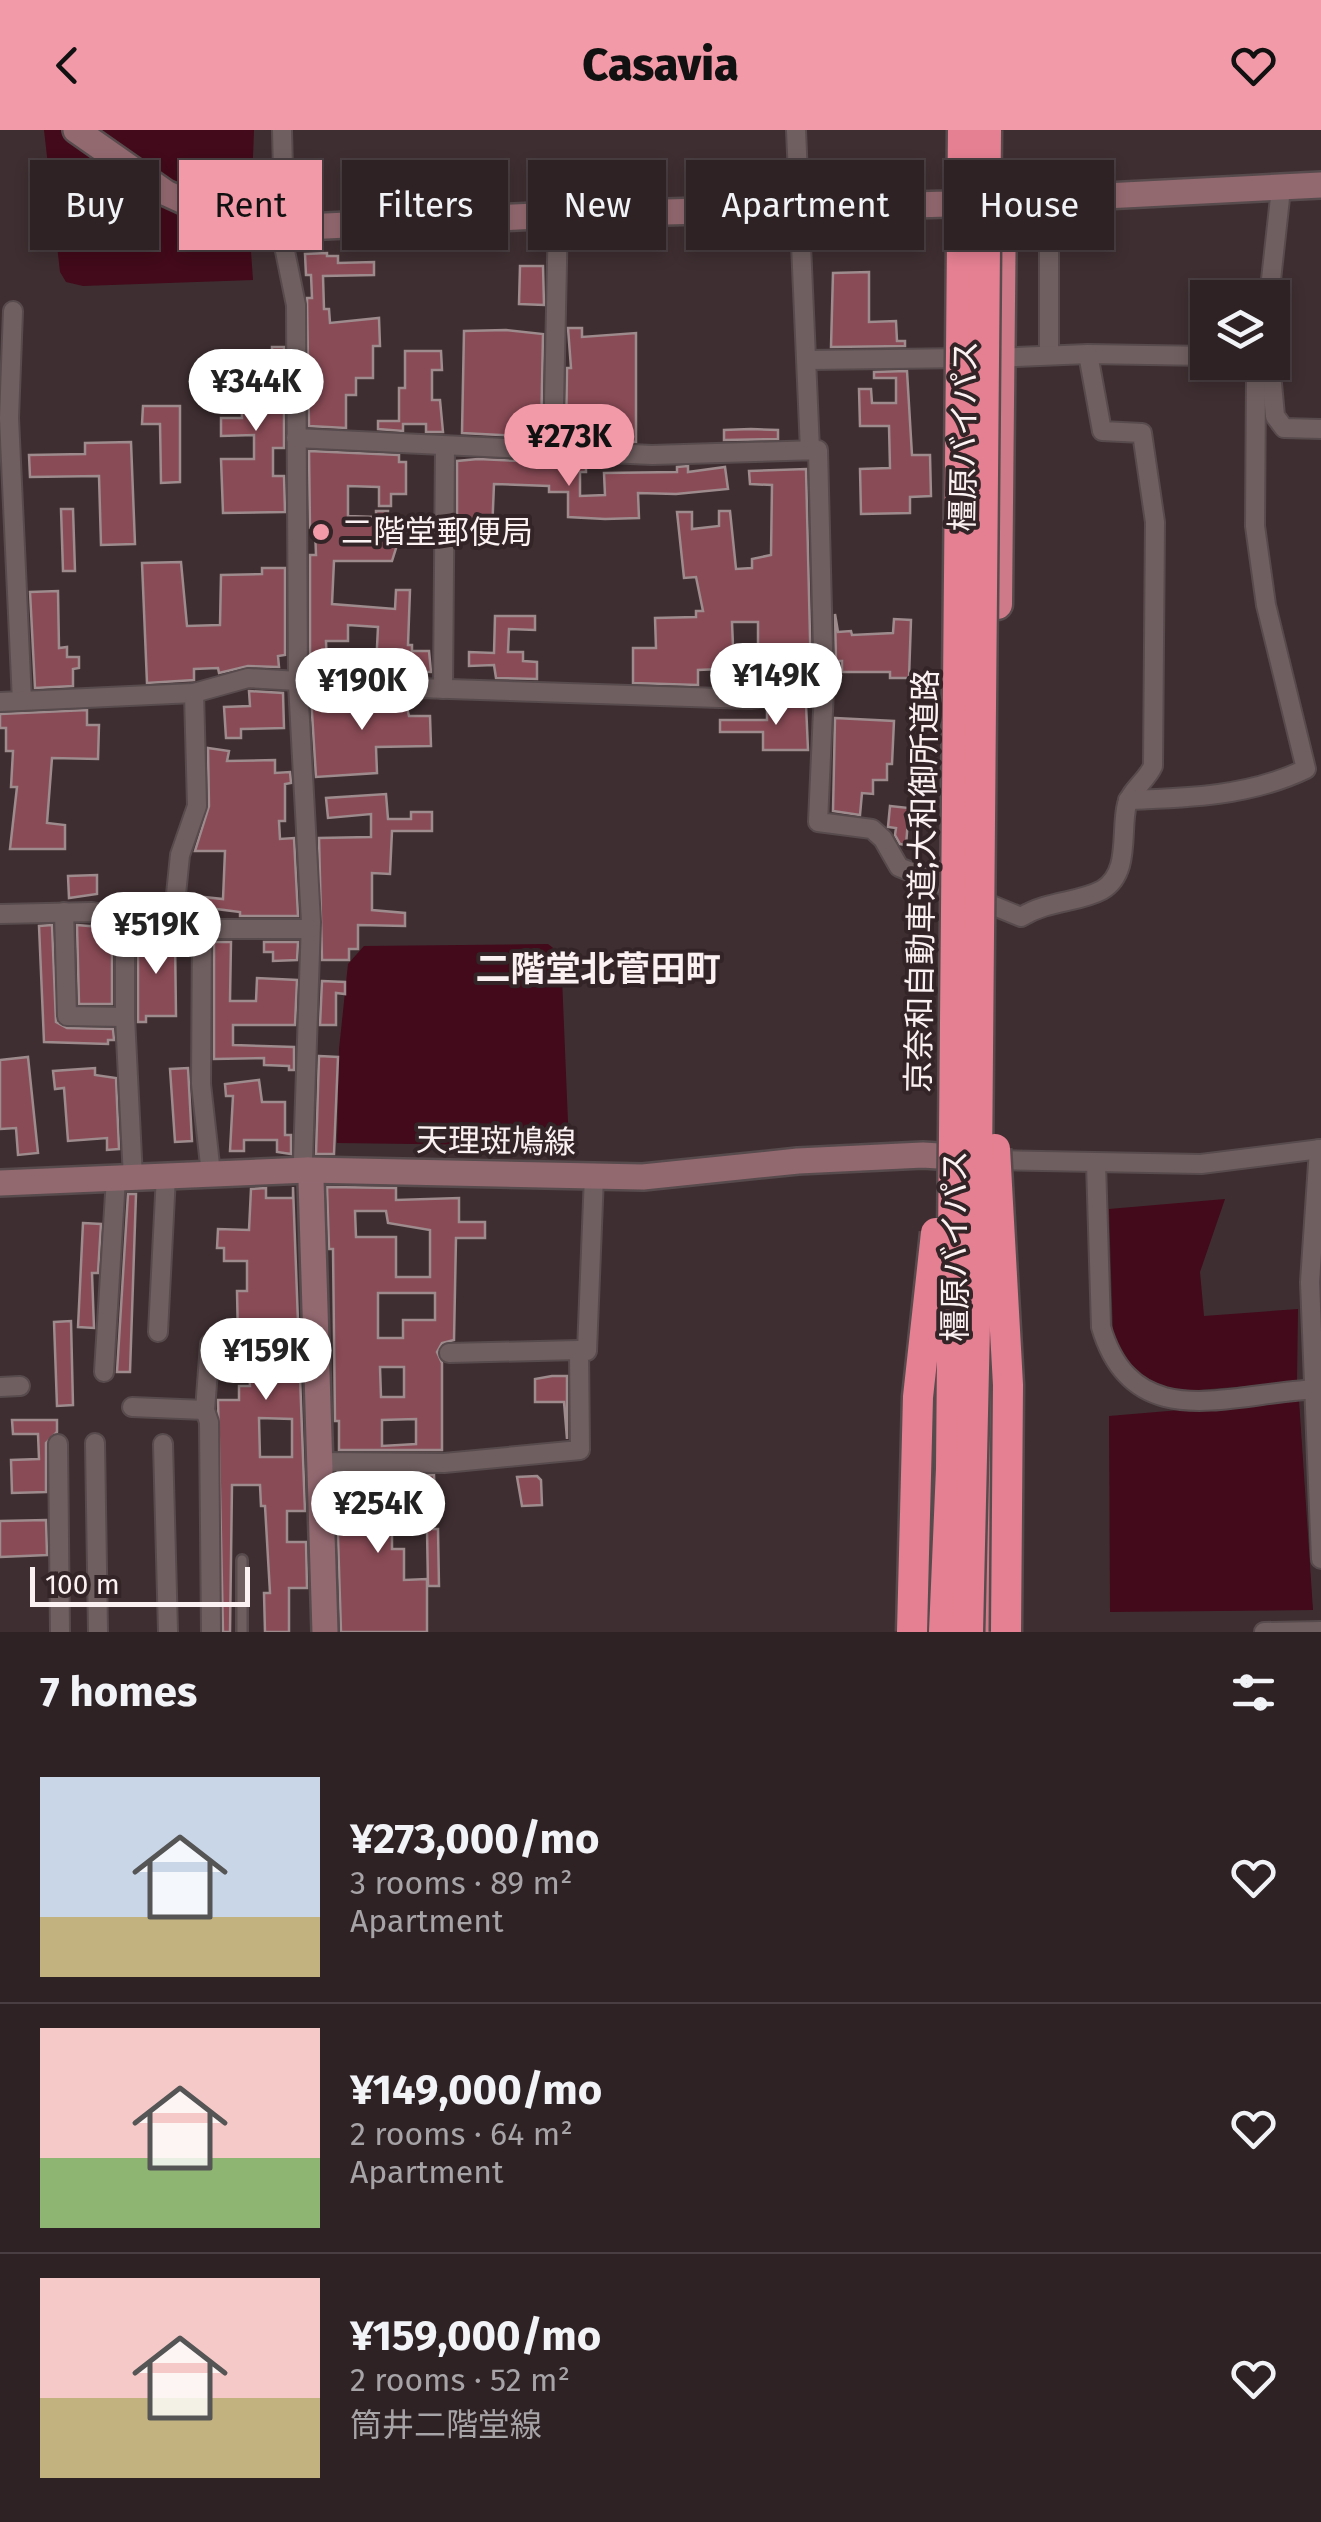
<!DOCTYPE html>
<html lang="en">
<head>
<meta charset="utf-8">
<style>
	:root { --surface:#2e2225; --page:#3a2f32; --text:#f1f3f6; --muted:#a7a4a7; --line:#493f42; --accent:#f39aa9 }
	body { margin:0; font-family:"Fira Sans","Noto Sans JP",sans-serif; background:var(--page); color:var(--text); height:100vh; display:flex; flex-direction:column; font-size:38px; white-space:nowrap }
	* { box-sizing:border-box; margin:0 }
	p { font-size:32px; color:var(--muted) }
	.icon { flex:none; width:55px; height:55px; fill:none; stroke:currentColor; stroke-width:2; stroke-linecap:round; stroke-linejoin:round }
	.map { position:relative; height:1502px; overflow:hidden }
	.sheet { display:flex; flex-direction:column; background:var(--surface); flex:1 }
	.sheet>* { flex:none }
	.banner { position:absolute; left:30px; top:30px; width:1262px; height:90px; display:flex; gap:20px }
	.controls { position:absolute; left:1190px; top:150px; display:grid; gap:20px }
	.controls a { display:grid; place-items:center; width:100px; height:100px; border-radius:0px; background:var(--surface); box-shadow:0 5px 15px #0003,0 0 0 2px var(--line); font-size:50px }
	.scale { position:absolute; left:30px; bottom:25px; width:220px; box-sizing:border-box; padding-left:10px; border:5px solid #fcf1f2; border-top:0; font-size:28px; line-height:35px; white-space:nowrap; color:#fcf1f2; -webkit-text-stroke:8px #332527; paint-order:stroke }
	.price { position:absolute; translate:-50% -85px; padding:0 22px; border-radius:35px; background:#fff; color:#222; font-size:32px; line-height:65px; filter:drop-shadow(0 2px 5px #0008) }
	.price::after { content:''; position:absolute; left:50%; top:60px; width:30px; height:22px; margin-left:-15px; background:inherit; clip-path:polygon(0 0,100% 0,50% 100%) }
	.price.on { background:var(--accent); color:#111 }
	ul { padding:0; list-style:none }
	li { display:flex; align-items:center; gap:30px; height:250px; padding:0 40px }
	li+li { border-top:2px solid var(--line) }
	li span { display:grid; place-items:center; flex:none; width:280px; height:200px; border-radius:0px; color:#555 }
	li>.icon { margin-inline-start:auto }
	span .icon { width:120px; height:120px; fill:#fffc; stroke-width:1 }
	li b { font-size:42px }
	h2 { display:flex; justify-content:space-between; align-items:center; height:120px; padding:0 40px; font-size:42px }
	.chip { padding:0 35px; border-radius:0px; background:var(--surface); box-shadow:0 5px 15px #0003,0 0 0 2px var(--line); font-size:35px; line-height:90px }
	.chip.on { background:var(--accent); color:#111 }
	header { display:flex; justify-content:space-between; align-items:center; height:130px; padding:0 40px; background:var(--accent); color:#111; font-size:45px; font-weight:800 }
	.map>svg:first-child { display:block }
	.water { fill:#420a1a }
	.building { fill:#894b56; stroke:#9d8b8d; stroke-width:2.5; fill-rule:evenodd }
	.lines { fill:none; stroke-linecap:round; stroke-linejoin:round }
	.service-casing { stroke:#584b4d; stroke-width:14 }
	.minor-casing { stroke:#584b4d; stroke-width:22 }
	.secondary-casing { stroke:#584b4d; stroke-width:30 }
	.trunk-casing { stroke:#584b4d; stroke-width:35 }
	.service { stroke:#705f61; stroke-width:9 }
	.minor { stroke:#705f61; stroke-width:18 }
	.secondary { stroke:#936970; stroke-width:25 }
	.trunk { stroke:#ce7a88; stroke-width:30 }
	.motorway-bridge-casing { stroke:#584b4d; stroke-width:35; stroke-linecap:butt }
	.motorway-bridge { stroke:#e58092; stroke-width:30 }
	.poi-dot { fill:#f39aa9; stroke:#332527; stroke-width:4 }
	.labels { text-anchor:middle; stroke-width:8; stroke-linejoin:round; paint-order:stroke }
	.street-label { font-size:32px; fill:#fcf1f2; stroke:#332527 }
	.poi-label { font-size:32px; fill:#fcf1f2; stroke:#332527; text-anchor:start }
	.neighbourhood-label { font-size:35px; font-weight:bold; fill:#fcf1f2; stroke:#332527 }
</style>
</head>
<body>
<header><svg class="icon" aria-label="back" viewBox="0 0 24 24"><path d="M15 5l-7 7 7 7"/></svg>Casavia<svg class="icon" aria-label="heart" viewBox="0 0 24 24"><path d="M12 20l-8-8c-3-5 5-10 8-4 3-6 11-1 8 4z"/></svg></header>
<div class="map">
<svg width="1321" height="1502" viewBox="0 0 1321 1502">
	<rect width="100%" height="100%" fill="#3e2e31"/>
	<!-- water -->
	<g class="water">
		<path d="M44,0H254L250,107L253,150L83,156L66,152L60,142Z"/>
		<path d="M548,814L561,824L569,1016L337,1013L339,919L348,834L364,816Z"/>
		<path d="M1225,1069L1200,1142L1204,1186L1298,1179L1297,1252L1173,1262L1142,1248L1128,1235L1116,1218L1113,1204L1109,1079Z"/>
		<path d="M1299,1270L1313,1480L1110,1482L1109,1286Z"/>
	</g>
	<!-- building -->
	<g class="building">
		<path d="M327,123V126H338V133L374,132V145L323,146L324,179H329L330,193L379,188L380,216H373V248H356V265H346V298L309,296L307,168H312L311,145H306L305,124Z"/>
		<path d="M520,136H543L544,175L519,174Z"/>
		<path d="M869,142V192L896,191L897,211H905V216L831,217L833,143Z"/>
		<path d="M568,198H582V207L636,203V312L623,311V298H586V309L566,308L567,238H571Z"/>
		<path d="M506,200L543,204L541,307L462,303L464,201Z"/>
		<path d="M272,217H284V318H273V346H284L285,382L223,383L221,329H254V305L221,306V288H242L241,265H223V245H235V224H272Z"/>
		<path d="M405,221H441L442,240H432V270H440L443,302H426V294H403V301L378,299V291H399V258H405Z"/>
		<path d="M907,241L912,325H930L931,366L910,367V383L861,384L860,339L890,338L889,296H860L859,259H871L872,273H896V248H874V242Z"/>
		<path d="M143,276H180V352L161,353L160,294H142Z"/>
		<path d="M751,299L778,300V309L724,310V300Z"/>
		<path d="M131,312L135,414L101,415L99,346L30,347L29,325L85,324V313Z"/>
		<path d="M309,321L399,325V332H406V364H391V376H379V357L348,356V386L376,387V381H388L387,403H397V415L392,431H334L332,474L395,479L396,460H410L408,515H412V521H429L431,542L380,540L376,537L378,497L348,495V511H326L327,537L343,536V543L310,542V425H316L315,398H310Z"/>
		<path d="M478,329L586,334V342H580V366L605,365L604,343L677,342V337L688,336V342L725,337L728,359L676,364L638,363L639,388L605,389L568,387V362H549V356L494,354L492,403L457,402V331Z"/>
		<path d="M806,339L811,548L747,556L746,538L698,540V555L633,553V518H656L655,488L696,487V481H703L696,447L684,448L677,382H692V399L719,396V381H730L736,439L752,438V429L771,425L772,355L750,354L749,341ZM732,492H758V515L733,516Z"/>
		<path d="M61,379H73L75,441H63Z"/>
		<path d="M181,432L187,496L220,495L221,445L262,444V438H285V525L278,526L279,537L248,536L219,543L218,538L194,539V550L147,553L142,433Z"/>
		<path d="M58,461L59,518L67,517V527H79V538L73,539V556L35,558L30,462Z"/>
		<path d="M835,484L838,502L851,501L852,505L893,503L894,489L911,490L909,548H890V542H842V531H836Z"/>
		<path d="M495,486H535V500L509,499L508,522H523V531L537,532V549L496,548L494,535L469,536V522L494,523Z"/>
		<path d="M249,561L283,563L284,598L241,599V608H226L224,577L250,576Z"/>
		<path d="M311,567L405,570L409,586H430L431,616L376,617L377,643L316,647Z"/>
		<path d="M806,574L808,620H763V602H720V590H767V579Z"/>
		<path d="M87,580V595H99L98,629L52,628L47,693L65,695V719H10L17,657H11L13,621H6V598H0V584Z"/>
		<path d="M835,588L894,591L892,634H887V650H873V664L862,663L860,685L833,681Z"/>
		<path d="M208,618L229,621L227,631L275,630V643L290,642L291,653L285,654V691H279L280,709L294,708L298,786H240V782L216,779L215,786L195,784L194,766L223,769L225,721H195L209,676Z"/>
		<path d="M386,664L388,689H411V682H432V701H392L390,744L372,743V780L405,783V796L358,795V819H349V830H322L319,708L371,707V684L328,688L326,668Z"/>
		<path d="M890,676L909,678L906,715L900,714L895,705L896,698L888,697Z"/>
		<path d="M97,745V764L69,768L68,746Z"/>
		<path d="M52,795L56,892L67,898L113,899L114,910H108V914L44,912L39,796Z"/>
		<path d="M77,795L112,798V874H79Z"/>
		<path d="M138,802L146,803V809L175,808L176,886H146V892H138Z"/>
		<path d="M214,812H231L230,871H256L257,848L297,850L295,895H233V915L294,917V940H289V936L264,935V928L214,929Z"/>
		<path d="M264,812H298L297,830L273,831V822H264Z"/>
		<path d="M322,851L345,852V864L336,863V895H320Z"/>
		<path d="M319,926L338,927L334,1024H316Z"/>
		<path d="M28,927L38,1023L18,1025L16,998L0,999V930Z"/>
		<path d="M95,938V945L116,948L119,1019L107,1020V1008L68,1011L64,958L55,959L53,941Z"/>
		<path d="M188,938L192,1011L175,1012L170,939Z"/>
		<path d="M259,950L262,972H285V1005H291V1024L277,1022V1010H244V1021H230L233,966H226L225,954Z"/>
		<path d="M293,1057L305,1381H287V1412H306L307,1458H289V1502H265L264,1463H270L265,1376H261L260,1355H232L230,1502H223L218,1270H239V1256H250L249,1238H271V1212L238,1210L237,1161H247V1131H224V1118H217L218,1099L249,1100L251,1059L266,1058V1068H293ZM259,1288L292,1289V1327H260Z"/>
		<path d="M327,1057L396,1058V1070L459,1068V1092H485V1108H456L454,1210L442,1213L437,1222L442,1233V1320H339V1291H335L333,1119H329ZM355,1081H386L388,1093L430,1100V1147H396V1107H356ZM378,1163H435V1190H403V1208H378ZM380,1237H404V1267H381ZM416,1289V1314L382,1316V1290Z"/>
		<path d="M128,1064H136L130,1242H117Z"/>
		<path d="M83,1093L101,1094L98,1143H92L94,1198L78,1197Z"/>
		<path d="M71,1191L73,1275L57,1276L54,1192Z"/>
		<path d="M552,1246H567V1309L564,1272H535V1249Z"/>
		<path d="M12,1290H57V1302L46,1313V1362L12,1363L11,1330L39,1329L38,1304H13Z"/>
		<path d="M336,1345H390V1354H418V1345H434L435,1373L401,1375V1389H392V1419H404V1450L427,1449V1502H341Z"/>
		<path d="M537,1346L541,1350L542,1375L522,1376L517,1347Z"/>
		<path d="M46,1390L47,1425L0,1427V1391Z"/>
		<path d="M427,1399H438L439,1456H428Z"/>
	</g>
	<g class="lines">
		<!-- service casing -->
		<g class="service-casing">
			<path id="service" d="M242,1502V1430"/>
		</g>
		<!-- minor casing -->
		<g class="minor-casing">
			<g id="minor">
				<path d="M282,0L285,121L296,175L298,554L311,792L303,1030L308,1040"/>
				<path d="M796,0L810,320"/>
				<path d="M1049,70V225"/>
				<path d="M1269,168L1280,68L1277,56"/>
				<path d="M13,181L9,288L22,571"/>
				<path d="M993,228L1088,224L1208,226"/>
				<path d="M808,230L967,228"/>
				<path d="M1270,232L1275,286L1284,298L1321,299"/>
				<path d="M296,308L652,325L818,320L824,559L818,692L872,699L883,709L899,737L1021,787C1049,770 1078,773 1102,760C1131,743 1120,701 1127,674C1131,660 1147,650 1153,636L1155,392L1142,303L1102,301L1088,224"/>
				<path d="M553,321L558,85"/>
				<path d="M298,554L750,569L824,559"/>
				<path d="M443,559L445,317"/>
				<path d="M0,572L194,563L248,548L298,551"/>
				<path d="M1128,670C1189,668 1250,666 1306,639L1266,475L1255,396L1256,248L1263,232"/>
				<path d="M64,782L67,886L125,887"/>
				<path d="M0,784L92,782L202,799H310"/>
				<path d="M125,786V887L133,1048"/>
				<path d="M173,794L180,725L197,676L194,563"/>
				<path d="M202,799L201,954L211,1044"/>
				<path d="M1319,1019L1310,1152L1321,1429"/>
				<path d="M991,1030L1201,1034L1321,1019"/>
				<path d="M1096,1033L1101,1197C1134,1309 1235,1261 1321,1259"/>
				<path d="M158,1202L166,1046"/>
				<path d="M210,1214L205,1280L209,1292L211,1502"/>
				<path d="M449,1223L579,1220"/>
				<path d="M104,1242L116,1048"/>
				<path d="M0,1257L20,1256"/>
				<path d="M132,1277L205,1280"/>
				<path d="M95,1313L98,1502"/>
				<path d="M58,1314L60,1502"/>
				<path d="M163,1314L168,1502"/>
				<path d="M318,1332L444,1333L580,1320L579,1220L587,1221L594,1046"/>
				<path d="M1264,1502L1321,1501"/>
			</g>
		</g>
		<!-- secondary casing -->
		<g class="secondary-casing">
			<g id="secondary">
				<path d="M76,0L166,63L201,79L284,98L558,85L948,74L1321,55"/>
				<path d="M308,1040L311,1050L325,1502"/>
				<path d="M0,1053L308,1040L643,1047L798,1031L923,1025L970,1028"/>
			</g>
		</g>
		<!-- trunk casing -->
		<g class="trunk-casing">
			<g id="trunk">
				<path d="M997,474L1001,71"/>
				<path d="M985,1502L989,1210"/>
			</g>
		</g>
		<!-- service -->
		<use href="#service" class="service"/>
		<!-- minor -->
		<use href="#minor" class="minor"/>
		<!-- secondary -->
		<use href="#secondary" class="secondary"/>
		<!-- trunk -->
		<use href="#trunk" class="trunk"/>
		<!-- motorway-bridge casing -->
		<g class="motorway-bridge-casing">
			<g id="motorway-bridge">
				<path d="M995,1019L1008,1255L1006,1502"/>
				<path d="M912,1502L918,1267L936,1103"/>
				<path d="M944,1502L951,1339L963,0"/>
				<path d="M968,1502L976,1151L986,0"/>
			</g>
		</g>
		<!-- motorway-bridge -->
		<use href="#motorway-bridge" class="motorway-bridge"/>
	</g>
	<!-- markers -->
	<circle class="poi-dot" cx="321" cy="402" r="10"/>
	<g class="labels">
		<!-- street labels -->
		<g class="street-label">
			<text transform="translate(964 306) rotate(-89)" y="11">橿原バイパス</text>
			<text transform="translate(922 751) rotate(-89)" y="11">京奈和自動車道;大和御所道路</text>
			<text transform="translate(496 1011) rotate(1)" y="11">天理斑鳩線</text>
			<text transform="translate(955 1116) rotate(-90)" y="11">橿原バイパス</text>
		</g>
		<!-- poi labels -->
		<g class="poi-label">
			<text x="341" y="413">二階堂郵便局</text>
		</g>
		<!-- neighbourhood labels -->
		<g class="neighbourhood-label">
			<text x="598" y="851">二階堂北菅田町</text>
		</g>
	</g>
</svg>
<div class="controls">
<a><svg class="icon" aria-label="layers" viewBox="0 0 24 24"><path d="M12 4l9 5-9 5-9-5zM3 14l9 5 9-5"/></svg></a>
</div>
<div class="scale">100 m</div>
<b class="price" style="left:256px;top:304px">¥344K</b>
<b class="price on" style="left:569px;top:359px">¥273K</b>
<b class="price" style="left:776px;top:598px">¥149K</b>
<b class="price" style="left:362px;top:603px">¥190K</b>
<b class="price" style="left:156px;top:847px">¥519K</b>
<b class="price" style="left:266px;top:1273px">¥159K</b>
<b class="price" style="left:378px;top:1426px">¥254K</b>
<div class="banner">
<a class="chip">Buy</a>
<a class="chip on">Rent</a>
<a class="chip">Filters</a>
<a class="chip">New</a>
<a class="chip">Apartment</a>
<a class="chip">House</a>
</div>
</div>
<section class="sheet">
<h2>7 homes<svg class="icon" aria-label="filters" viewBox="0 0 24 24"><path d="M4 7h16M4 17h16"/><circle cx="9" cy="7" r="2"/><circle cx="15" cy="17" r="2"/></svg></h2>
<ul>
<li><span style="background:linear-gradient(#c9d6e8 70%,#c2b280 0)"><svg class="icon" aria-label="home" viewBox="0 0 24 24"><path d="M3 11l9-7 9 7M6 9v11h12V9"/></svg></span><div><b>¥273,000/mo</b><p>3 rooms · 89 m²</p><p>Apartment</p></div><svg class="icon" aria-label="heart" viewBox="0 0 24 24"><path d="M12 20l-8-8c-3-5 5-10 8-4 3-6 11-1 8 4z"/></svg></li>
<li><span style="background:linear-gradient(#f6c9c9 65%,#8fb573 0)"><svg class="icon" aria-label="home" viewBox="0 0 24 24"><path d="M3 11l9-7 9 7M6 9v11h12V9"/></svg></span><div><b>¥149,000/mo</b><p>2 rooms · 64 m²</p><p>Apartment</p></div><svg class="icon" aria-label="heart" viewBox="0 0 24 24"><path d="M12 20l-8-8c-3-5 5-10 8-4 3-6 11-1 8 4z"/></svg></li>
<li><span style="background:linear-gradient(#f6c9c9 60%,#c2b280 0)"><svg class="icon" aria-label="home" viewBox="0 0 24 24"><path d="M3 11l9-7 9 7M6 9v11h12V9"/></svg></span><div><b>¥159,000/mo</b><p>2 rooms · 52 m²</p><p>筒井二階堂線</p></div><svg class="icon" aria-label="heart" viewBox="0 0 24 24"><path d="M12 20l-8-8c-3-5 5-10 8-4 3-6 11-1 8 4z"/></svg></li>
</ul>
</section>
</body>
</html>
